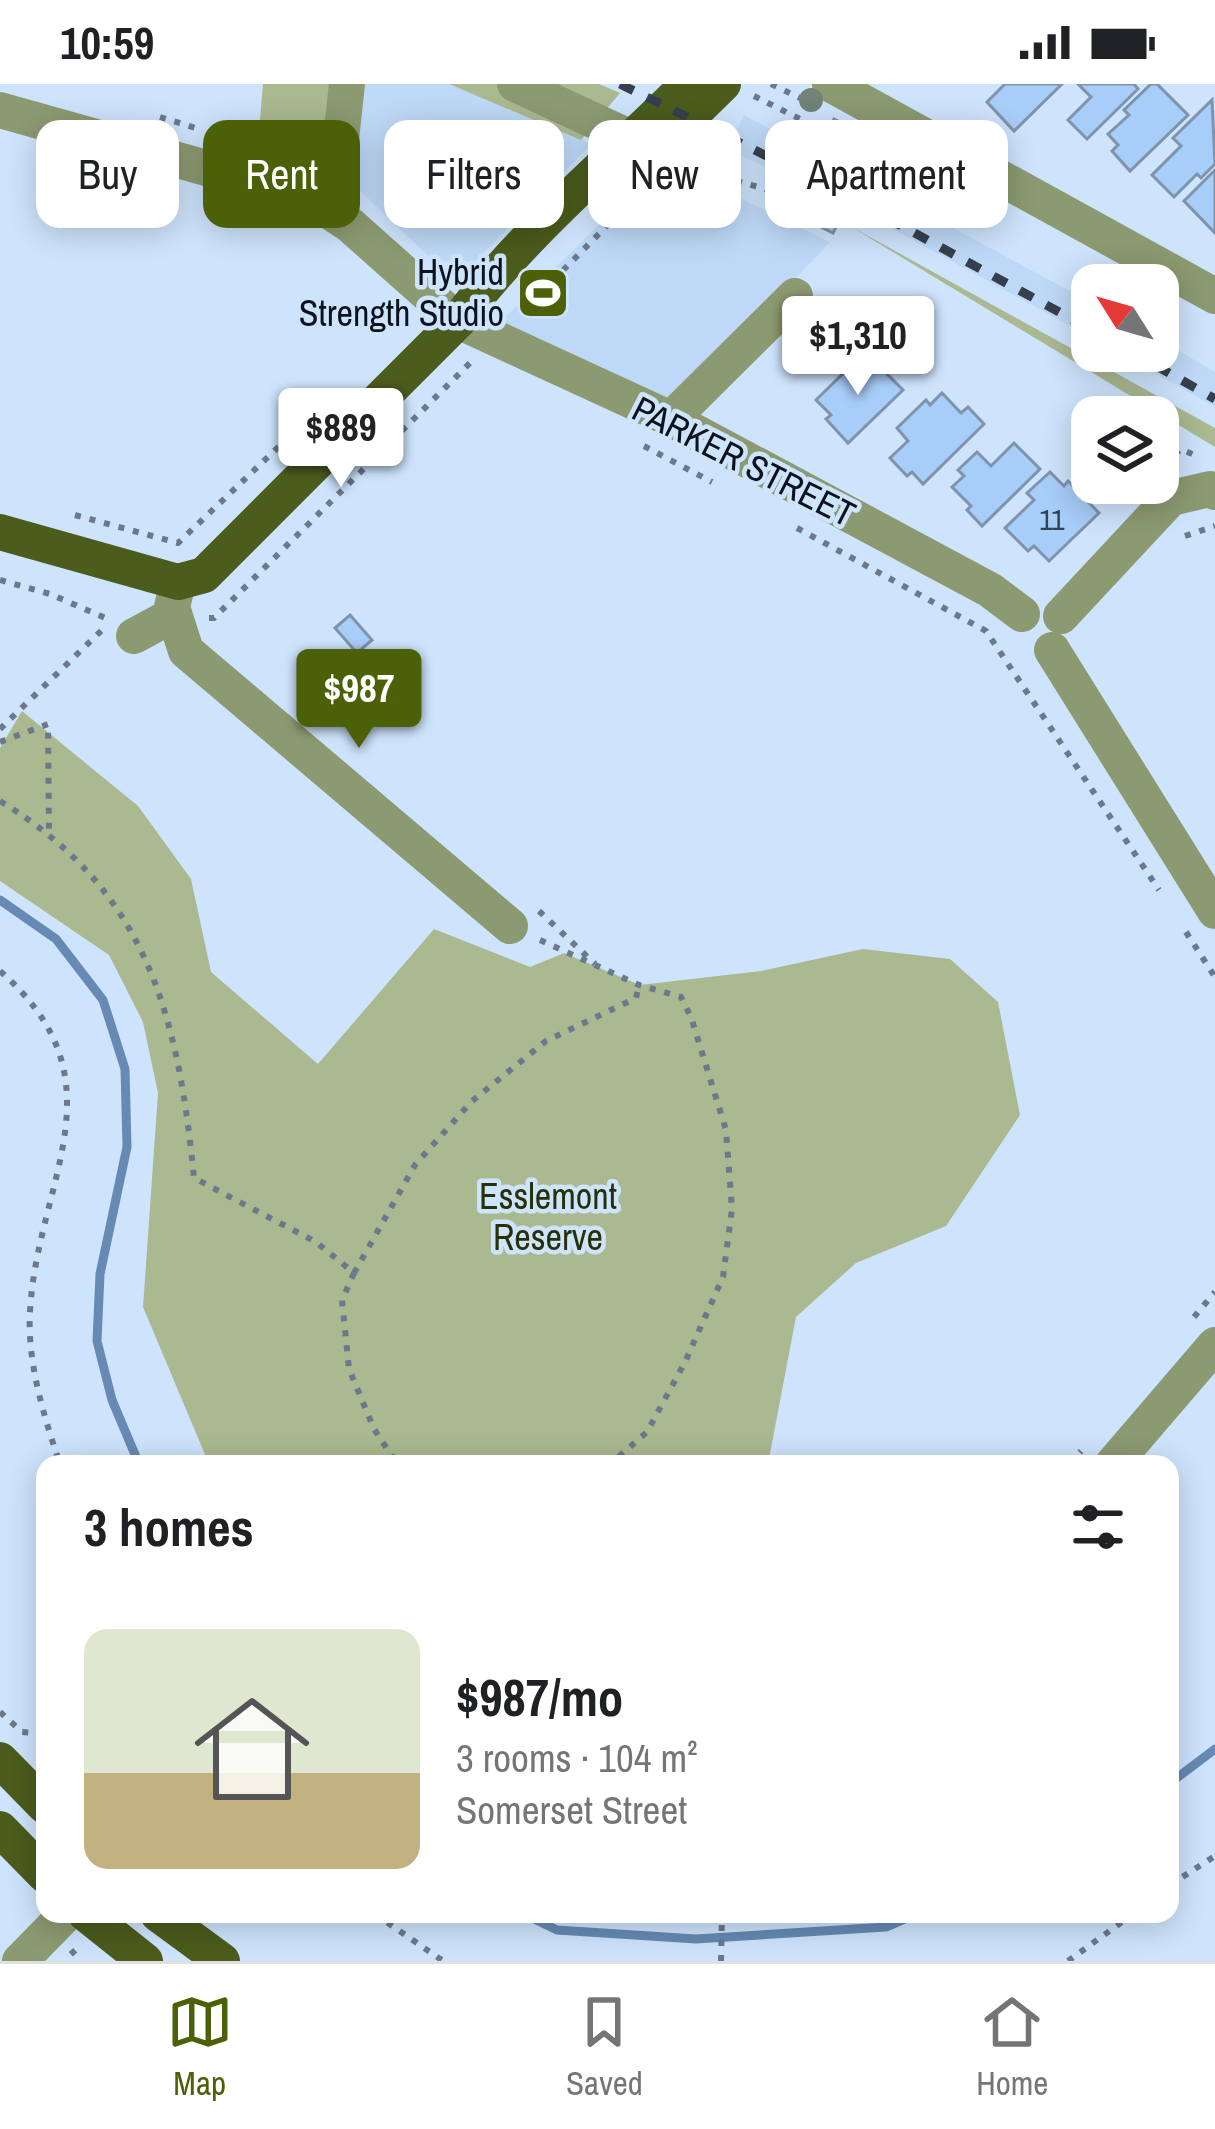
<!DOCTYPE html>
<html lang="en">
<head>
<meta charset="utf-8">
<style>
	:root { --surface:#fff; --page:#f2f2f2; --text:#202124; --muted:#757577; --line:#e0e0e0; --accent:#4b6007 }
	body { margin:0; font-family:"Archivo Narrow",sans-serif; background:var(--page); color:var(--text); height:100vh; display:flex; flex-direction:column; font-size:45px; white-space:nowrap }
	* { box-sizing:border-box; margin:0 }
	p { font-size:39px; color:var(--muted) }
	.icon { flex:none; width:66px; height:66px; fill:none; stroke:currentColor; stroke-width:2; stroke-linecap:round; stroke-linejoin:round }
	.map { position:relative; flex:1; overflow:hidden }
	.panel { position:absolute; left:36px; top:1371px; width:1143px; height:468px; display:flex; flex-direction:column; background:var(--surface); border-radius:24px; box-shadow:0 6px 30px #0003 }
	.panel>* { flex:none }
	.guide { position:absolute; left:36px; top:36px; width:1143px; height:108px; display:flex; gap:24px }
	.needle { width:78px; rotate:307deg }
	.buttons { position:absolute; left:1071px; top:180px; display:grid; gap:24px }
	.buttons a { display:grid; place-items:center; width:108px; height:108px; border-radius:24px; background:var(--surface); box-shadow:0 6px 30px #0003; font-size:60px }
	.price { position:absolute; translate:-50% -102px; padding:0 27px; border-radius:12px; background:#fff; color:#222; font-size:39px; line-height:78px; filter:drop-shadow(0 3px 6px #0008) }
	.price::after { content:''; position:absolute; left:50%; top:72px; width:36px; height:27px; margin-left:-18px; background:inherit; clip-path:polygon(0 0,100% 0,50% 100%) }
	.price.on { background:var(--accent); color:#fff }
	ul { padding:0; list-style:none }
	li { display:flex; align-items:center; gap:36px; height:300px; padding:0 48px }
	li+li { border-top:3px solid var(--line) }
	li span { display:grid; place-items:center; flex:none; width:336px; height:240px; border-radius:24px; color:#555 }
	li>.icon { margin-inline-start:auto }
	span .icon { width:144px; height:144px; fill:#fffc; stroke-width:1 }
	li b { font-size:51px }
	h2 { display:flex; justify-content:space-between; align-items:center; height:144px; padding:0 48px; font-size:51px }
	.chip { padding:0 42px; border-radius:24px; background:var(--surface); box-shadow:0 6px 30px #0003; font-size:42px; line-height:108px }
	.chip.on { background:var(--accent); color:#fff }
	.status { display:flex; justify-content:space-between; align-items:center; height:84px; padding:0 60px; background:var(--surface); direction:ltr }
	.status svg { height:33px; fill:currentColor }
	.dock { display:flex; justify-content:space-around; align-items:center; height:168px; border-top:3px solid var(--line); background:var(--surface); font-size:33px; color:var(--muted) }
	.dock a { display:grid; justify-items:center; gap:6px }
	.dock .on { color:var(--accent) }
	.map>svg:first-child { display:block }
	.built { fill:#bed9f7 }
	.green { fill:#abb991 }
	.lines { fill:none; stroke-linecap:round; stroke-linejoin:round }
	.stream { stroke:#668ab3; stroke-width:9 }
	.building { fill:#a7cdf9; stroke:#7f93ab; stroke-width:3 }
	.path { stroke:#6b798a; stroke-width:6; stroke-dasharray:6 9; stroke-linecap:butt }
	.minor { stroke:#8c9a71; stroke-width:36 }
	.major { stroke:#4b5c1c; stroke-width:36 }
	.rail { stroke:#36404c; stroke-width:9; stroke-dasharray:15 15; stroke-linecap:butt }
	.tree { fill:#728276 }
	.labels { text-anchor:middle; stroke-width:9; stroke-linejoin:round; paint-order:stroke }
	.number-label { font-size:30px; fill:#334253 }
	.poi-label { font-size:36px; fill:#0c131c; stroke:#cee4fd; text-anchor:end }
	.street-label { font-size:36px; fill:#0c131c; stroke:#cee4fd }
	.park-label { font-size:36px; fill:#263108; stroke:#cee4fd }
</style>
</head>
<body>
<div class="status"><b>10:59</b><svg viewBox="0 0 49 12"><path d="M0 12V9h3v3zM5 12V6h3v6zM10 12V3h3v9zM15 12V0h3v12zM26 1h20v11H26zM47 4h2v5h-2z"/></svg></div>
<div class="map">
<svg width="1215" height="1877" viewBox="0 0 1215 1877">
	<rect width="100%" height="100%" fill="#cee4fd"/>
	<!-- built -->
	<g class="built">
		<path d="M356,0H449L592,60L455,198L347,94Z"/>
		<path d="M744,31L1092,219V254L873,134L728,65Z"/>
		<path d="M664,77L830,158L670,329L499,239Z"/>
		<path d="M1158,255L1215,288V323L1115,267H1158Z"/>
	</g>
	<!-- green -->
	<g class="green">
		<path d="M263,0H332L327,79L258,58Z"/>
		<path d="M449,0H599L620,9L581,56Z"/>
		<path d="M850,142L1215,344V363Z"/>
		<path d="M22,627L138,722L191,795L211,888L318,980L434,845L530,883L564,869L640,901L761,887L863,865L950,875L998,918L1020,1031L946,1142L856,1179L796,1233L768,1380H209L143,1223L158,1009L143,938L109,871L0,797V664Z"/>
	</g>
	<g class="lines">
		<!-- stream -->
		<g class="stream">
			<path d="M0,816L56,855L103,916L125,985L127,1063L100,1190L97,1257L112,1316L139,1380"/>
			<path d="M1170,1699L1215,1665"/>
			<path d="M524,1830L557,1846L696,1855L886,1843L916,1830"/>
		</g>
	</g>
	<!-- building -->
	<g class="building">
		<path d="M1005,0H1062L1014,47L987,18Z"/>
		<path d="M1078,0H1134L1138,5L1087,55L1068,36L1091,13Z"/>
		<path d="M1151,0H1157L1188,31L1130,87L1112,67L1118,61L1108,50L1129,31L1124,26Z"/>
		<path d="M1212,16L1215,80L1201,94L1197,90L1174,113L1152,91L1181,62L1173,54Z"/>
		<path d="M834,35L944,93L934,113L824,55Z"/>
		<path d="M824,55L934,113L927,124L817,67Z"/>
		<path d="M1215,86V149L1184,117Z"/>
		<path d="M816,110L856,131L850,142L839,137L833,149L803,134Z"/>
		<path d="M862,271L874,284L878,281L903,306L848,359L826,335L831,331L816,316Z"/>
		<path d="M942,309L961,329L968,323L984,340L923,400L912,388L907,392L890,374L908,357L897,344L926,316L930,321Z"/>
		<path d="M1092,346V390L1084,382L1089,377L1075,362Z"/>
		<path d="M1014,359L1040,385L982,442L967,426L971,422L952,403L964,392L958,386L977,368L991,382Z"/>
		<path d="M1050,388L1064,402L1068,397L1099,429L1049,477L1034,462L1028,467L1005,444L1034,416L1027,409Z"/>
		<path d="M350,531L372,556L357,569L335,544Z"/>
	</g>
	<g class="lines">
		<!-- path -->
		<g class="path">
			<path d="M771,0L800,14"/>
			<path d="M754,12L834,52"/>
			<path d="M160,33L199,45"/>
			<path d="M823,73L836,46L851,54L852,51"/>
			<path d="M680,76L703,87L820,121L827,111"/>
			<path d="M521,229L651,97"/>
			<path d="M644,362L712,398"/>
			<path d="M1165,382L1180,365L1197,372"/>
			<path d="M75,431L178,459L338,306"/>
			<path d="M797,444L986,547L1159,806"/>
			<path d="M1185,452L1215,442"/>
			<path d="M0,496L50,510L110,536"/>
			<path d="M209,534H214L473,276"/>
			<path d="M0,645L103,545"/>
			<path d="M0,658L48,640L49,751"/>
			<path d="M0,717C148,807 178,932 194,1094L316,1158L354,1189L415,1081L471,1018L546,957L636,914L639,901"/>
			<path d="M539,827L595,880"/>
			<path d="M1186,848L1215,893"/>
			<path d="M540,856L639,901L681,913L691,933L726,1046L732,1125L723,1193L685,1278L647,1348L610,1380"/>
			<path d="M0,887C126,997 37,1096 30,1228C27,1278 44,1333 60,1380"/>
			<path d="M354,1189L342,1216L349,1285L374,1345L397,1380"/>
			<path d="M1194,1233L1215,1208"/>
			<path d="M1070,1380L1081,1367"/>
			<path d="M0,1628L22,1648L45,1650"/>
			<path d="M1170,1801L1215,1772"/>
			<path d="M375,1830L443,1877"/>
			<path d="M71,1866L81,1877"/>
			<path d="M721,1877L722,1830"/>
			<path d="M1068,1877L1133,1830"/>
		</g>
		<!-- minor -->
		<g class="minor">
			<path d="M515,0L655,65"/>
			<path d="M830,0L1215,212"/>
			<path d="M0,26L306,112L350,141L458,237L671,335L990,506L1022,530"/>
			<path d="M333,128L347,0"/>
			<path d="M671,335L795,212"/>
			<path d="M178,498L172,523L186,567L510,842"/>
			<path d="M1061,532L1171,414L1210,405L1215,408"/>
			<path d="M134,552L173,531"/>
			<path d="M1052,566L1215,827"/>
			<path d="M1113,1380L1215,1261"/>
			<path d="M20,1877L66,1830"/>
		</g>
		<!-- major -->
		<g class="major">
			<path d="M678,44L723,0"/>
			<path d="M0,448L178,498L204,491L458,237C523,149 611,77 688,0"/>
			<path d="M0,1676L45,1722"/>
			<path d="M0,1745L45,1791"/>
			<path d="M86,1830L145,1877"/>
			<path d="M158,1830L222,1877"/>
		</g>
		<!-- rail -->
		<g class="rail">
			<path d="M620,0L836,106L1092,246"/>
			<path d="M1130,267L1215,315"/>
		</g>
	</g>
	<!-- trees -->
	<circle class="tree" cx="811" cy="16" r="12"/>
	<!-- icons -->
	<defs>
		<g id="stadium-square" transform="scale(2.7)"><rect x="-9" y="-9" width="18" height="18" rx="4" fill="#4b6007" stroke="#cee4fd"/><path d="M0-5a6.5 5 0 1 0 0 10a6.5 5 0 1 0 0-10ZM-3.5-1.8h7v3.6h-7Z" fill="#fff"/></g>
	</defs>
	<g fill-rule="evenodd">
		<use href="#stadium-square" x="543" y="209"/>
	</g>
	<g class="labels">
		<!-- number labels -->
		<g class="number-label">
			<text x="1052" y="446">11</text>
		</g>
		<!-- poi labels -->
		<g class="poi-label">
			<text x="504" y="201">Hybrid<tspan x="504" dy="41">Strength Studio</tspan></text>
		</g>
		<!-- street labels -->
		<g class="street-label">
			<text transform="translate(744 377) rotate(27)" y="13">PARKER STREET</text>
		</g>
		<!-- park labels -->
		<g class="park-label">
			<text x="548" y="1125">Esslemont<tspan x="548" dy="41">Reserve</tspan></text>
		</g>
	</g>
</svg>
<div class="buttons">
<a><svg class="needle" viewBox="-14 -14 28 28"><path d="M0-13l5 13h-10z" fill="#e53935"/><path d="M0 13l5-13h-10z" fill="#757577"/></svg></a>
<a><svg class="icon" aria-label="layers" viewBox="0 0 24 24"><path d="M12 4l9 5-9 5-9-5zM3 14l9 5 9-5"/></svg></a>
</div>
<b class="price" style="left:858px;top:314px">$1,310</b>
<b class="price" style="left:341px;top:406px">$889</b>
<b class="price on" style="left:359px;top:667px">$987</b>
<div class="guide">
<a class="chip">Buy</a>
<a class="chip on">Rent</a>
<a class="chip">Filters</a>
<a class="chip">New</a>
<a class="chip">Apartment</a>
</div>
<section class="panel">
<h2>3 homes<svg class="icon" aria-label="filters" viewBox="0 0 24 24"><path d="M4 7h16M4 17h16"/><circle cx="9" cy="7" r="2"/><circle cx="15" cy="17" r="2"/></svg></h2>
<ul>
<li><span style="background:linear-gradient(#dfe7d0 60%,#c2b280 0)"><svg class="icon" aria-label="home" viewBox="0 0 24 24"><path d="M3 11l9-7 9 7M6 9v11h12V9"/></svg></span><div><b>$987/mo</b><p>3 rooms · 104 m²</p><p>Somerset Street</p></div></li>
</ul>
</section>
</div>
<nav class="dock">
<a class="on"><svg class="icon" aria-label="map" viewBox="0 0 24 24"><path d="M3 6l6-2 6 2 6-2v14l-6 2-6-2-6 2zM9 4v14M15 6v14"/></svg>Map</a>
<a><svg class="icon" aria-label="saved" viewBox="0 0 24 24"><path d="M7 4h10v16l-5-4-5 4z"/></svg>Saved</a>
<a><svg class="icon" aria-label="home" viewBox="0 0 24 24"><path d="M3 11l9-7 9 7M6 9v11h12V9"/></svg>Home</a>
</nav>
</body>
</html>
